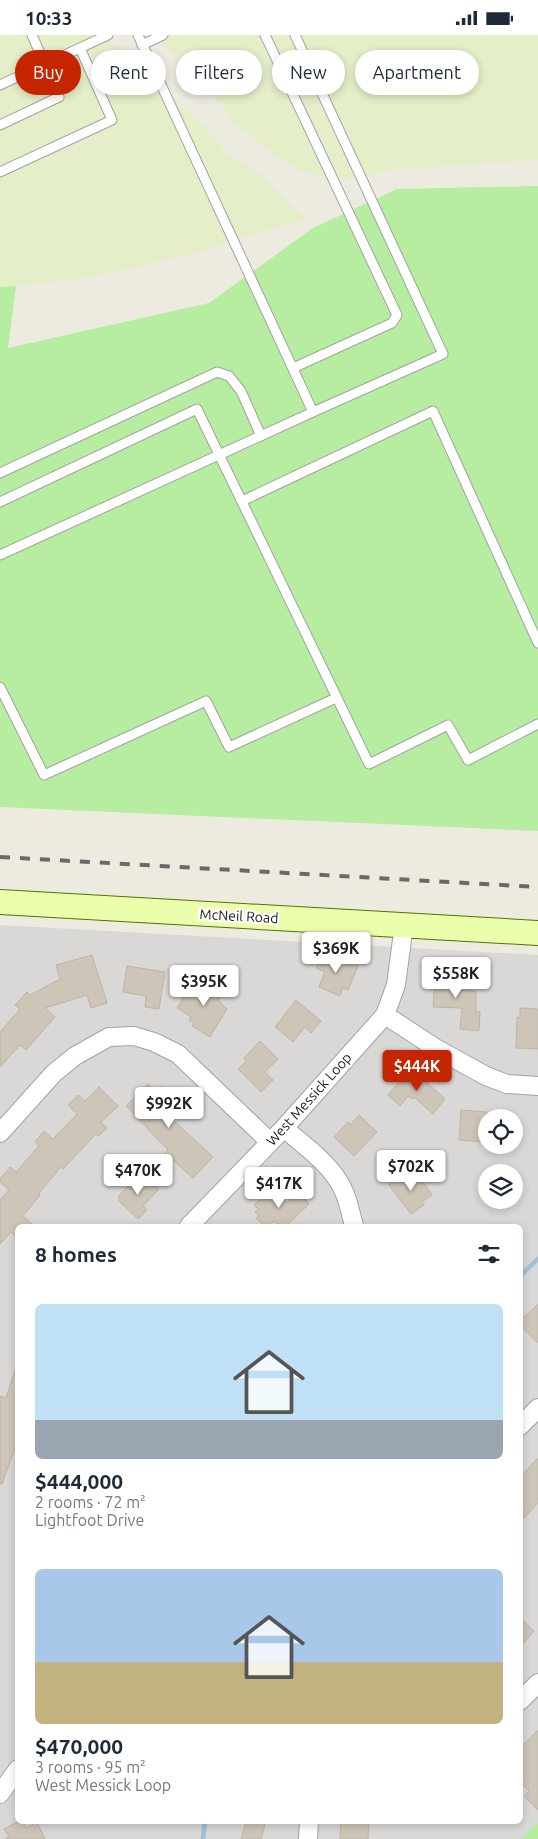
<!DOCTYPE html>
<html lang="en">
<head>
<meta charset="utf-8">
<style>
	:root { --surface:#fff; --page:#f6f6f7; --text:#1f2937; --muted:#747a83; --accent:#c52600 }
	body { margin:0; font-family:Ubuntu,sans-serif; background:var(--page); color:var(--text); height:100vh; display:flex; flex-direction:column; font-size:19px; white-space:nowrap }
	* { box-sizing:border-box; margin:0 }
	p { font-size:16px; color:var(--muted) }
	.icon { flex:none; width:28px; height:28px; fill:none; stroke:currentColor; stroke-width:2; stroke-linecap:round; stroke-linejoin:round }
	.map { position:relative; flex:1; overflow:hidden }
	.sheet { position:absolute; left:15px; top:1189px; width:508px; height:600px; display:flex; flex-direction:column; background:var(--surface); border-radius:8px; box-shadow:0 2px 8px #0003 }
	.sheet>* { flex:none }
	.top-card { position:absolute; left:15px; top:15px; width:509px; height:45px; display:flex; gap:10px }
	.fabs { position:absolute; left:478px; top:1074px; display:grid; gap:10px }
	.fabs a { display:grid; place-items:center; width:45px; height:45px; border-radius:50%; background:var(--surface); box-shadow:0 2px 8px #0003; font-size:25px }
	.price { position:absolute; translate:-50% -42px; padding:0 11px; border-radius:5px; background:#fff; color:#222; font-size:16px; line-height:32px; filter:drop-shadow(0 1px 2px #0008) }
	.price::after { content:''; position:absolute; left:50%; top:30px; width:15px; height:11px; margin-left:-8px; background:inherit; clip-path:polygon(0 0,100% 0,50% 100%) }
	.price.selected { background:var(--accent); color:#fff }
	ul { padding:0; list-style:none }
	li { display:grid; align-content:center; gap:10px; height:265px; padding:0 20px }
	li span { display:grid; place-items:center; height:155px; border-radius:8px; color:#555 }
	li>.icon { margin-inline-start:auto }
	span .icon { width:90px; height:90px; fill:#fffc; stroke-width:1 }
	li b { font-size:21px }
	h2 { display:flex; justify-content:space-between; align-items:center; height:60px; padding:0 20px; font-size:21px }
	.chip { padding:0 18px; border-radius:22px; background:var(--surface); box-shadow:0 2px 8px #0003; font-size:18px; line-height:45px }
	.chip.selected { background:var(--accent); color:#fff }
	.status { display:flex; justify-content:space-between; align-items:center; height:35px; padding:0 25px; background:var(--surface); direction:ltr }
	.status svg { height:14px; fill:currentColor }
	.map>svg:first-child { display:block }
	.residential { fill:#d9d8d7; fill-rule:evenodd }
	.farmland { fill:#e4eec8 }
	.grass { fill:#b6eda0 }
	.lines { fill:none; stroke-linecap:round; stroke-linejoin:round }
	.stream { stroke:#9bc2df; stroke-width:4.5 }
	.building { fill:#cdc5b8; stroke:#c0b4a0 }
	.lane-casing { stroke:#a2a2a2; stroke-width:11 }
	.street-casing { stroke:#a2a2a2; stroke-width:20 }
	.secondary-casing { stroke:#507300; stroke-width:26 }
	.lane { stroke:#fff; stroke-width:9 }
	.street { stroke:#fff; stroke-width:18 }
	.secondary { stroke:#eafeac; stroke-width:24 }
	.rail { stroke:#696969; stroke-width:4; stroke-dasharray:10 10; stroke-linecap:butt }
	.labels { text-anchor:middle; stroke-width:4.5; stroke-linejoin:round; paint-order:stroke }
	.street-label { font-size:14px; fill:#1b1b1b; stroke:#fff }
</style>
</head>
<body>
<div class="status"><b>10:33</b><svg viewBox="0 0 49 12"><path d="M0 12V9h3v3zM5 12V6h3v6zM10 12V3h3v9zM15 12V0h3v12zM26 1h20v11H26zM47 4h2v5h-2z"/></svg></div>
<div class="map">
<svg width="538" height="1804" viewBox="0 0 538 1804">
	<rect width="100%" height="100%" fill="#edebdf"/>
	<!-- residential -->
	<path class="residential" d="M0,890L538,920V1787L521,1804H0ZM486,1082H514V1110H486ZM486,1138H514V1165H486ZM18,1191H520V1786H18Z"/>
	<!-- farmland -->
	<g class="farmland">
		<path d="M0,0H103L205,92L226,118L257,136L305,184L187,220L88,243L0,252Z"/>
		<path d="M155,0H538V125L396,134L360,143L331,144L300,135L277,122L249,98L229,85L223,71Z"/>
	</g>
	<!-- grass -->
	<g class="grass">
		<path d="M538,151V796L0,772V252L16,251L8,313L209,268L313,193L397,154Z"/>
		<path d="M538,1787V1804H521Z"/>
	</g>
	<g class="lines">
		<!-- stream -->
		<g class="stream">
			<path d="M520,1241L538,1224"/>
			<path d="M203,1804L205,1786"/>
		</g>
	</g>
	<!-- building -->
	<g class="building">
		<path d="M92,920L107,968L91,973L87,960L45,973L55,982L26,1015L20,1010L0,1032V997L20,974L15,970L27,957L30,960L60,944L56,930Z"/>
		<path d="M322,920L335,926L337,921L358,931L348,955L343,953L340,961L319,952L325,937L316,933Z"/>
		<path d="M127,931L165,937L159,974L145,972L146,961L123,957Z"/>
		<path d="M436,934L456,935L455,955L476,956V977H480L479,996L460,994L462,973L433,972L434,955H436Z"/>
		<path d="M212,946L227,955L218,965L227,974L210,1002L192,991L194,988L189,985L191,982L177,973L193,947L206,955Z"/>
		<path d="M296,965L321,986L311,998L305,992L293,1007L275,992Z"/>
		<path d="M520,973L538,974V1014L516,1013L517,982L520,983Z"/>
		<path d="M260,1006L278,1024L265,1037L273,1045L261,1057L238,1034L246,1026L244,1023Z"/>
		<path d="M411,1033L445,1064L433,1079L414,1062L412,1064L408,1061L400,1071L388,1060Z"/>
		<path d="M148,1049L155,1058L162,1051L182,1073L172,1084L213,1122L193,1143L165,1118L168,1115L126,1071Z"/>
		<path d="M99,1052L118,1071L101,1087L107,1093L98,1101L96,1099L63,1134L61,1132L39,1158L40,1160L23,1181L34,1191H18V1203L11,1197L0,1209V1165L9,1155L0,1147V1144L10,1132L16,1137L39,1111L35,1107L44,1096L53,1104L77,1079L68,1070L78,1060L85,1066Z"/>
		<path d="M461,1075L487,1077L486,1106H483V1107L459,1105Z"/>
		<path d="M359,1080L377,1097L354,1121L334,1102L348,1087L350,1090Z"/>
		<path d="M407,1138L412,1146L419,1141L432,1160L422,1167L424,1170L411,1179L389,1150Z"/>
		<path d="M143,1139L159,1154L143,1171L147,1175L138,1184L118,1165L120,1163L118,1162L128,1151L130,1153Z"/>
		<path d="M273,1153L287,1168L298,1157L309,1169L286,1191H280L274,1186L269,1191H264L256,1183L259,1181L255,1177L258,1174L254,1170Z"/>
		<path d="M538,1269V1308L520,1290V1286Z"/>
		<path d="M15,1335L18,1336V1405L2,1449H0V1361L6,1363Z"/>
		<path d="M538,1423V1468L520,1487V1442Z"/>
		<path d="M520,1583L534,1596L520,1612Z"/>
		<path d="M538,1695V1775L524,1761L529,1756L520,1747V1713Z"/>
		<path d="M19,1786H23L26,1793L37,1787L45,1804H5L9,1802L4,1794Z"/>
		<path d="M246,1786H266L261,1804H241Z"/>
		<path d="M341,1786H369L368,1804H340Z"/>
	</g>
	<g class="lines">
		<!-- lane casing -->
		<g class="lane-casing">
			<g id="lane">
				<path d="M138,0L313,377L443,319L295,0"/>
				<path d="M265,0L397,280L392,288L293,333"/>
				<path d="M142,10L163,0"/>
				<path d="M0,50L108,0"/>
				<path d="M0,90L59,62L32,0"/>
				<path d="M0,137L112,85L80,13"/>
				<path d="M0,438L217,337L229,341L241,356L261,401"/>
				<path d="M242,466L433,376L538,608"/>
				<path d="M0,467L197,374L369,729L448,690L468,725L538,689"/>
				<path d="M0,520L313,377"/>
				<path d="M0,652L44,740L206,666L229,712L336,663"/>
			</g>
		</g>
		<!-- street casing -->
		<g class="street-casing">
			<g id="street">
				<path d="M385,980L437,1014L486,1041L507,1049L538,1051"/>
				<path d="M284,1093C302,1109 324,1124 337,1144C347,1158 350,1176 354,1191"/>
				<path d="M0,1098L54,1038L75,1021L109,1002L134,1001L154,1007L178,1019L270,1107"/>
				<path d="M189,1191L284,1093L385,980L396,950L404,890"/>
				<path d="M520,1391L538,1373"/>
				<path d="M520,1666L538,1648"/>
				<path d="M0,1759L18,1734"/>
				<path d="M308,1804L309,1786"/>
			</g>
		</g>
		<!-- secondary casing -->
		<g class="secondary-casing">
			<path id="secondary" d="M0,867L538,898"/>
		</g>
		<!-- lane -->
		<use href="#lane" class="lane"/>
		<!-- street -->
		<use href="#street" class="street"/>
		<!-- secondary -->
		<use href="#secondary" class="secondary"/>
		<!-- rail -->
		<path class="rail" d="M0,822L538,852"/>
	</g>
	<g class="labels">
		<!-- street labels -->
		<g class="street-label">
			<text transform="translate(239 881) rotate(3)" y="5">McNeil Road</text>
			<text transform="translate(309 1064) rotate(-48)" y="5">West Messick Loop</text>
		</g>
	</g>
</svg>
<div class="fabs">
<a><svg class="icon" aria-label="locate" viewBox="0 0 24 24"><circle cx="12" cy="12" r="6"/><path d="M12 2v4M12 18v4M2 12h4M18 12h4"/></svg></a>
<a><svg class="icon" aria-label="layers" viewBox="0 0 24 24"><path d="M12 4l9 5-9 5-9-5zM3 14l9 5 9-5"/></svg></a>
</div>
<b class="price" style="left:336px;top:939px">$369K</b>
<b class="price" style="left:456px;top:964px">$558K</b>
<b class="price" style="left:204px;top:972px">$395K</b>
<b class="price selected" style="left:417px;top:1057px">$444K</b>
<b class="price" style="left:169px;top:1094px">$992K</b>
<b class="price" style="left:411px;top:1157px">$702K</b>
<b class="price" style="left:138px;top:1161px">$470K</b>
<b class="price" style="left:279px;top:1174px">$417K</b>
<div class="top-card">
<a class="chip selected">Buy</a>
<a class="chip">Rent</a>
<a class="chip">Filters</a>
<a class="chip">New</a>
<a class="chip">Apartment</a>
</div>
<section class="sheet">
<h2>8 homes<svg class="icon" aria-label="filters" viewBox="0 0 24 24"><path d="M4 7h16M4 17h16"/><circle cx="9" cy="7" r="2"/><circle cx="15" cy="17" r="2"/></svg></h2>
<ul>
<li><span style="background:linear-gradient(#bfe0f5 75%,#9aa5b1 0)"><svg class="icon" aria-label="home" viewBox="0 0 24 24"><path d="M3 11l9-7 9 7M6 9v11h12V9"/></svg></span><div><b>$444,000</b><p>2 rooms · 72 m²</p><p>Lightfoot Drive</p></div></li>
<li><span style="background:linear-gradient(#a9c7e8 60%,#c2b280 0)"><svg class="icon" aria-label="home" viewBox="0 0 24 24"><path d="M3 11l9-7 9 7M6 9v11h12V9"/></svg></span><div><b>$470,000</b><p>3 rooms · 95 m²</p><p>West Messick Loop</p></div></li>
</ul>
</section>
</div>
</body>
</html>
